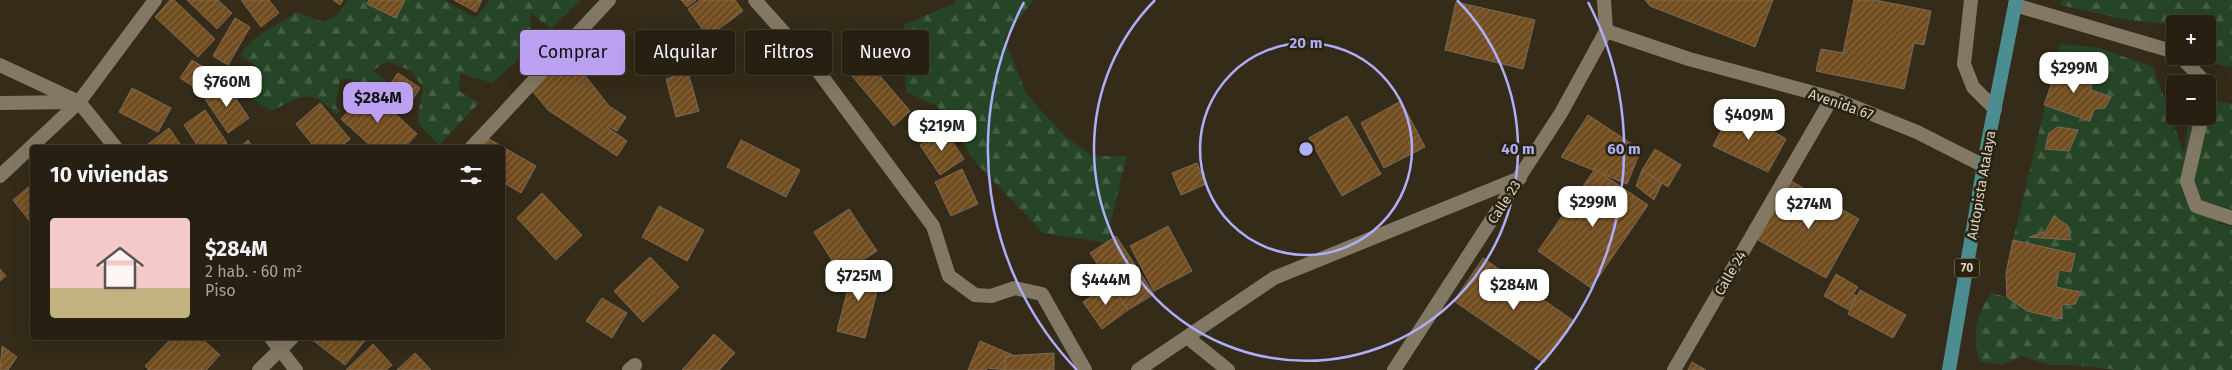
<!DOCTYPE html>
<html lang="es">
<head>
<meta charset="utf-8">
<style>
	:root { --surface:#272012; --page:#2f281b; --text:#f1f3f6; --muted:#a4a39f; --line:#433e32; --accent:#bca0f2 }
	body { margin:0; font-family:"Fira Sans",sans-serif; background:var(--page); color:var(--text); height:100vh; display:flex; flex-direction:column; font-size:19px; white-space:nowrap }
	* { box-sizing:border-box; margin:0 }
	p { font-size:16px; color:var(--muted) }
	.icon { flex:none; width:28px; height:28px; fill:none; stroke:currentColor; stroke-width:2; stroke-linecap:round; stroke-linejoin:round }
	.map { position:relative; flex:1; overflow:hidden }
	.panel { position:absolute; left:30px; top:145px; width:475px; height:195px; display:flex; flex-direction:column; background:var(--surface); border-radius:5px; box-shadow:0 5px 20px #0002,0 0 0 1px var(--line) }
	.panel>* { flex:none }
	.guide { position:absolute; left:520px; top:30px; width:475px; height:45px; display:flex; gap:10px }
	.controls { position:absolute; left:2166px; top:15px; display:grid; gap:10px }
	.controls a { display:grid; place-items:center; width:50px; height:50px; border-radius:5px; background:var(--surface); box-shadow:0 5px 20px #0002,0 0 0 1px var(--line); font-size:25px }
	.price { position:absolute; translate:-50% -42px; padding:0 11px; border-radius:10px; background:#fff; color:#222; font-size:16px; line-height:32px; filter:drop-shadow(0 1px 2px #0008) }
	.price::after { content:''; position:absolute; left:50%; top:30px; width:15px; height:11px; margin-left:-8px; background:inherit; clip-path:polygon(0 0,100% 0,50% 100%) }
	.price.current { background:var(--accent); color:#111 }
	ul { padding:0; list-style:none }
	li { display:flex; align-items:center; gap:15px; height:125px; padding:0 20px }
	li span { display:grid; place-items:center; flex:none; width:140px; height:100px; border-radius:5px; color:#555 }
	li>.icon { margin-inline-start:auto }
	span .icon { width:60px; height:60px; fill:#fffc; stroke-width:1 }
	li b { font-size:21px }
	h2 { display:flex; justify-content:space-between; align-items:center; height:60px; padding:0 20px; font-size:21px }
	.chip { padding:0 18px; border-radius:5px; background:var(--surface); box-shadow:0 5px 20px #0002,0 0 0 1px var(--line); font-size:18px; line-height:45px }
	.chip.current { background:var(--accent); color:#111 }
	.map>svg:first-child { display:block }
	.forest { fill:url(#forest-firs) }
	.building { fill:url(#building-hatch); stroke:#7b6a59 }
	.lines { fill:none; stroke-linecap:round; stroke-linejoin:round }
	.minor { stroke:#837863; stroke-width:14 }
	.primary { stroke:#4b8d91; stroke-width:14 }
	.ring { fill:none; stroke:#adaffb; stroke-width:2.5 }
	.labels { text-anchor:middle; stroke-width:5; stroke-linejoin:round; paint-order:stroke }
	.shield { fill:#2a210e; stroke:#a59e90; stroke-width:1 }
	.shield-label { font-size:12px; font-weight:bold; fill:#dad4c8 }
	.street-label { font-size:14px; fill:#dad4c8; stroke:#2a210e }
	.centre { fill:#adaffb; stroke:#2a210e; stroke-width:2.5 }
	.ring-label { font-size:15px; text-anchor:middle; font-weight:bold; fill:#adaffb; stroke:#2a210e; stroke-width:5; stroke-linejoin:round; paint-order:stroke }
</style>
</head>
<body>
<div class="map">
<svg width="2232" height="370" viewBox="0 0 2232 370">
	<defs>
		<pattern id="forest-firs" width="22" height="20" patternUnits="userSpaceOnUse" patternTransform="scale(1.25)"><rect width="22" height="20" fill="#264526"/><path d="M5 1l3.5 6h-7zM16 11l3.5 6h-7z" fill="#455f44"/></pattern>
		<pattern id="building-hatch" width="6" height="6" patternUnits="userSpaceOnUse" patternTransform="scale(1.25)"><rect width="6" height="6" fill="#724d1f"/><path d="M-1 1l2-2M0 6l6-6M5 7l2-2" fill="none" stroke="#86663e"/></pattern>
	</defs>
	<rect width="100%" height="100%" fill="#342b18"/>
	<!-- forest -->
	<g class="forest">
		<path d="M347,0H444L475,18L490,0H581L551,29L531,13L530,49L492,83L460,73L459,91L479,103L439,145L417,122L423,87L411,71L387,61L372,71L388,82L379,93L370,84L364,89L348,78L340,80L335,106L341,111L336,115C312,87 301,96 272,111L246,96L247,80L255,65L240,55C253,33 278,27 296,12L324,22L337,15Z"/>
		<path d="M956,0H1034L1004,38L1027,95L1064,135L1092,156H1127L1109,229L1110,243L1043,233L977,164L937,106L906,92L904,24L954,4Z"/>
		<path d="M2062,0H2232V67L2197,60L2195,56H2208V24L2175,25L2122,19L2060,5Z"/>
		<path d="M2060,44L2099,48L2153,67L2184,153L2189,116H2208V99L2232,104V210L2203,201L2220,224L2232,226V370H2117L2072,365H2050L2021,356L2003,365L1980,362C1971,334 1976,316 1991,293L2007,297L2027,311L2062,318V305L2075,304L2080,292L2056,287L2059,270L2071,272L2075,254L2013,240Z"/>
	</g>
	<!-- building -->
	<g class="building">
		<path d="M170,0H174L215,39L198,57L155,17Z"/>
		<path d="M187,0H218L232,13L217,29Z"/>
		<path d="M241,0H269L279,13L261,27Z"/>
		<path d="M333,0H343L340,5Z"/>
		<path d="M369,0H405L396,18L367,4Z"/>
		<path d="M454,0H482L476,12Z"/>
		<path d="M681,0H696L687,7Z"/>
		<path d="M700,0H735L743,11L708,37L688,9Z"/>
		<path d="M1645,0H1773L1755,47L1650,6Z"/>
		<path d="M1854,0H1875L1931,11L1924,45L1914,43L1904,89L1816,71L1821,49L1843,53Z"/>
		<path d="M1456,2L1535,20L1523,69L1445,50Z"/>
		<path d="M235,18L250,27L228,65L213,56Z"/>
		<path d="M857,49L910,111L894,126L841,63Z"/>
		<path d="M569,55L609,106L626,117L617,131L608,126L607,127L627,141L617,156L548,110L529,87Z"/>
		<path d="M192,60L220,77L209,96L180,78Z"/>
		<path d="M2059,63L2093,81L2091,90L2111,97L2105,108L2094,109L2090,121L2044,105Z"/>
		<path d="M688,72L699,111L676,117L666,79Z"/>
		<path d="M398,73L420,88L407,108L384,93Z"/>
		<path d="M226,84L249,118L228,133L205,99Z"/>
		<path d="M132,88L171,108L158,132L119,112Z"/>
		<path d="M369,89L417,134L404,148H373L341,119Z"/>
		<path d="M1401,101L1425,147L1384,168L1361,123Z"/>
		<path d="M320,103L350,139L339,148H315L296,124Z"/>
		<path d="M1733,108L1786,139L1768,172L1713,146Z"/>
		<path d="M205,110L227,143L219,148H199L184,125Z"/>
		<path d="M1588,115L1641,150L1627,184L1561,157Z"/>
		<path d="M1347,116L1381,174L1342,196L1309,138Z"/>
		<path d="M2058,127L2078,130L2069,151L2045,149L2049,133Z"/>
		<path d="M169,128L183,148H143Z"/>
		<path d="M944,129L964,159L940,175L920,145Z"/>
		<path d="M484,136L536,166L521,193L502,182V148H477Z"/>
		<path d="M248,140L253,148H239Z"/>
		<path d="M741,140L800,170L786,197L727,167Z"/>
		<path d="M1655,149L1681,165L1668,187L1642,170Z"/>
		<path d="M1197,163L1206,184L1181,195L1172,173Z"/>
		<path d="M962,169L978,204L951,216L935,182Z"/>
		<path d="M1595,169L1648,205L1591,288L1538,251Z"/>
		<path d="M1642,170L1662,183L1654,200L1636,186Z"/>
		<path d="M1791,181L1859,219L1826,278L1758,240Z"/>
		<path d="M32,184V224L13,200Z"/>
		<path d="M542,193L582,235L556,260L517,218Z"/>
		<path d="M659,206L704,230L687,261L642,237Z"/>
		<path d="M849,209L877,251L841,274L814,232Z"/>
		<path d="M2054,216L2068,226L2071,240L2029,237L2045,232Z"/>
		<path d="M1168,226L1192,271L1154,291L1130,246Z"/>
		<path d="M1116,236L1154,294L1128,310L1090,253Z"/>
		<path d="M2013,240L2075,254L2071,272L2059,270L2056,287L2081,292L2075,304L2062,305V319L2027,311L2007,297L2006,273Z"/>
		<path d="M650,257L679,287L643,322L614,291Z"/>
		<path d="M1483,258L1574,321L1544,363L1454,301Z"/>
		<path d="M854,265L882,272L865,338L837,331Z"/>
		<path d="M0,269L6,276L0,281Z"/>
		<path d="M1836,274L1858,287L1853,294L1857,296L1849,310L1824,296Z"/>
		<path d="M1110,283L1128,310L1102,329L1083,302Z"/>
		<path d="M1860,290L1906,315L1893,338L1848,314Z"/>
		<path d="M602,298L627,313L612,338L586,321Z"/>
		<path d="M714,334L735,353L719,370H682Z"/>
		<path d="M172,338H201L220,355L206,370H149L145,366Z"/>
		<path d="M310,338H367L345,365Z"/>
		<path d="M980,341L1013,355L1007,370L987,368L986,370H968Z"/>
		<path d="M373,344L392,365L386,370H346Z"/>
		<path d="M2,346L17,357L8,370H0Z"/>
		<path d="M415,353L431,370H397Z"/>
		<path d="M1054,353V370H1005V356Z"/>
		<path d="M1692,362L1706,370H1688Z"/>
	</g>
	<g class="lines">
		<!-- minor -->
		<g class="minor">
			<path d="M755,0L818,71L933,226L949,276L975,295L991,296L1015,288L1042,294L1085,370"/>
			<path d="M1971,0L1964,64L1973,87L1995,109"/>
			<path d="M2015,5L2175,52"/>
			<path d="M1606,31L1689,59L1832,98L1917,132L1984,166"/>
			<path d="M2180,56L2202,79V84"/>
			<path d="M0,65L79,102L116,148"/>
			<path d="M0,103L76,102"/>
			<path d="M2202,116L2187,181L2196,206L2232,218"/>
			<path d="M471,148L609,0"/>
			<path d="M0,176L79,102L155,0"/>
			<path d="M1187,337L1228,370"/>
			<path d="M271,338L296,370"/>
			<path d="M259,370L292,338"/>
			<path d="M629,370L635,365"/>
			<path d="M1138,370L1274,278L1520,178"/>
			<path d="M1394,370L1561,113L1606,31L1604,0"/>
			<path d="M1674,370L1832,98"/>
		</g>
		<!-- primary -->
		<path class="primary" d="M1949,370L1987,147L2016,0"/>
	</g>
	<!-- distance rings -->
	<g class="ring">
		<circle cx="1306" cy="149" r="106"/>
		<path d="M1457 0A212 212 0 1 1 1155 0"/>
		<path d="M1077 370A318 318 0 0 1 1024 2M1588 2A318 318 0 0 1 1535 370"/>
	</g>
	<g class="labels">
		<!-- shield labels -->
		<rect class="shield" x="1954.5" y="258.5" width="25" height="19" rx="4"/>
		<g class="shield-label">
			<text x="1967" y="272">70</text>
		</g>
		<!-- street labels -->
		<g class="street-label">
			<text transform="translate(1841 104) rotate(19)" y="5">Avenida 67</text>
			<text transform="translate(1981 185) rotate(-80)" y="5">Autopista Atalaya</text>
			<text transform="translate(1504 202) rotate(-57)" y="5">Calle 23</text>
			<text transform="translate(1730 273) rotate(-60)" y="5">Calle 24</text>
		</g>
	</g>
	<circle cx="1306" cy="149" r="8" class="centre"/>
	<g class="ring-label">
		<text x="1306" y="48">20 m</text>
		<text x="1518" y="154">40 m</text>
		<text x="1624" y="154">60 m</text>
	</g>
</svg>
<div class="controls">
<a>+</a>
<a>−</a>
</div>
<b class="price" style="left:2074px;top:94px">$299M</b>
<b class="price" style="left:227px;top:108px">$760M</b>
<b class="price current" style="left:378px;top:124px">$284M</b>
<b class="price" style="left:1749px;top:141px">$409M</b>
<b class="price" style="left:942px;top:152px">$219M</b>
<b class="price" style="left:1593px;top:228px">$299M</b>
<b class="price" style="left:1809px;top:230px">$274M</b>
<b class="price" style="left:859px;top:302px">$725M</b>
<b class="price" style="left:1106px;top:306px">$444M</b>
<b class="price" style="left:1514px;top:311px">$284M</b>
<div class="guide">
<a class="chip current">Comprar</a>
<a class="chip">Alquilar</a>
<a class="chip">Filtros</a>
<a class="chip">Nuevo</a>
</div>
<section class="panel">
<h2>10 viviendas<svg class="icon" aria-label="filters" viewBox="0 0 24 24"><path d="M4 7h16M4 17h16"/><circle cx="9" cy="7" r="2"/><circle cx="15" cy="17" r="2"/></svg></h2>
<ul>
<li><span style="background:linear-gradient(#f6c9c9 70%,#c2b280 0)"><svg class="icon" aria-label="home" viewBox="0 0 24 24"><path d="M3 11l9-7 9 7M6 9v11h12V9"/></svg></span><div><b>$284M</b><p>2 hab. · 60 m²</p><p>Piso</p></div></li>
</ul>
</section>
</div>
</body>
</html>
